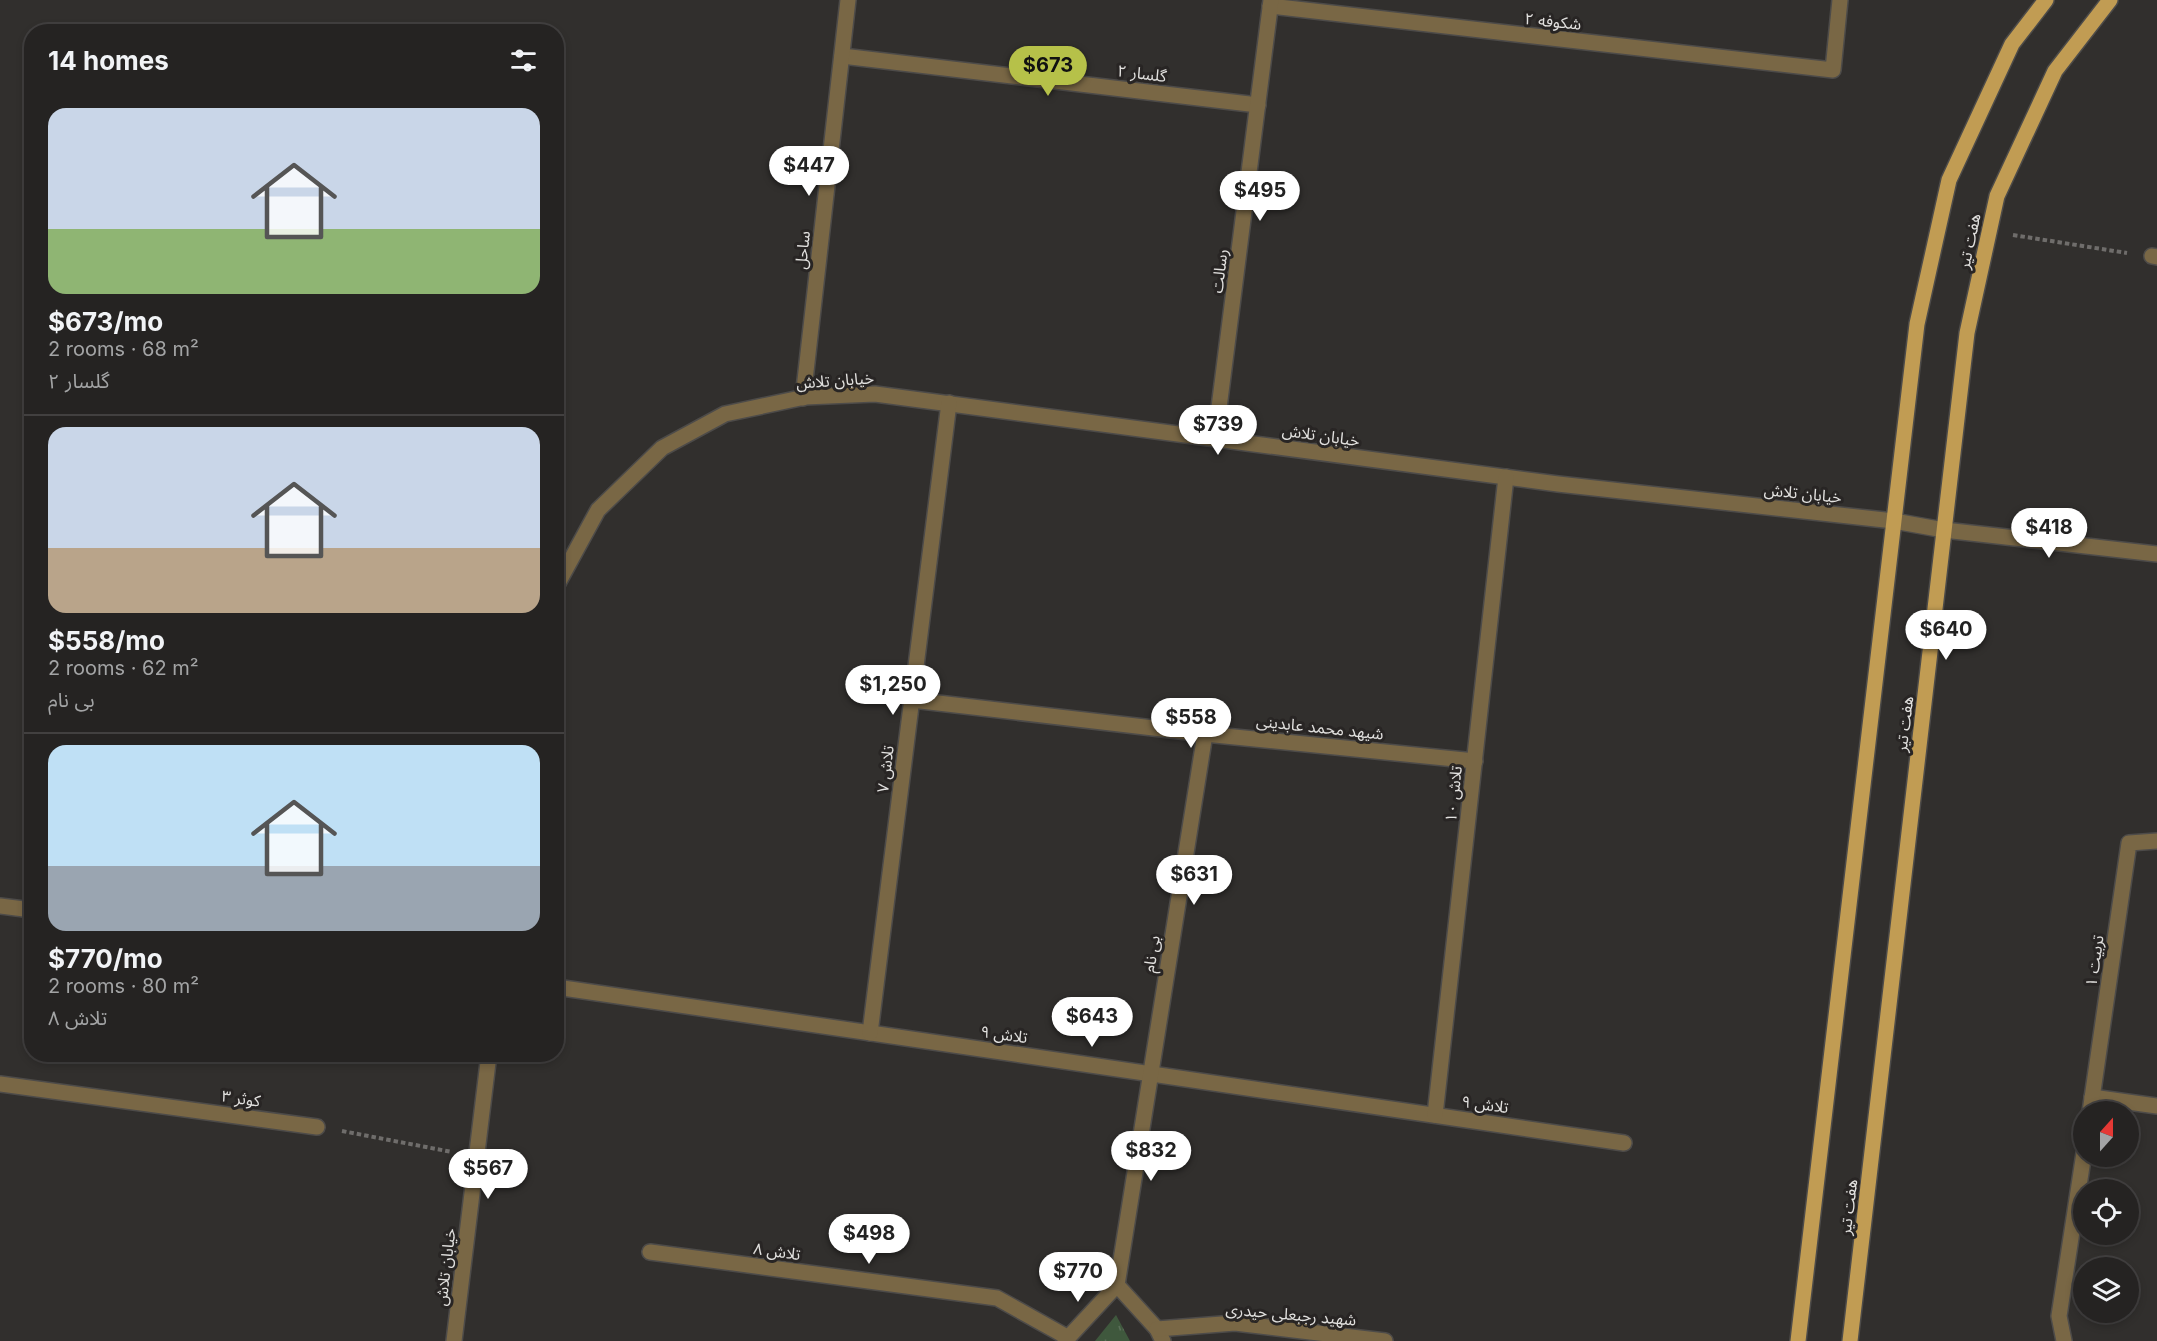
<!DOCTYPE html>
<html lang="en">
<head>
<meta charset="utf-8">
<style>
	:root { --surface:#252322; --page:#2d2b2a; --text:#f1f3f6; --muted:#a3a4a5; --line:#424040; --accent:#b6c149 }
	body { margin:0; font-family:Inter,"Noto Sans Arabic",sans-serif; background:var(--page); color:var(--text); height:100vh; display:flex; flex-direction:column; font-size:22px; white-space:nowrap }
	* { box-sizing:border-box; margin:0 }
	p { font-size:20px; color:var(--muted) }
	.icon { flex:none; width:33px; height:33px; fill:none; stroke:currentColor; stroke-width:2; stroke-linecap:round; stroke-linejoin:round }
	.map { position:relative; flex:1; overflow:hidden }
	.sheet { position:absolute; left:24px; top:24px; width:540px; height:1038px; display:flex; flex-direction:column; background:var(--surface); border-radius:24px; box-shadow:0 3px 9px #0003,0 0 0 2px var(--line) }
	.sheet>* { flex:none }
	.needle { width:39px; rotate:21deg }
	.controls { position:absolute; left:2073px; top:1101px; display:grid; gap:12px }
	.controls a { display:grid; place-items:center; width:66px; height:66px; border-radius:50%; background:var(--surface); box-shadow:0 3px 9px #0003,0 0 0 2px var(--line); font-size:30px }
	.price { position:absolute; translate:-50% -51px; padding:0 14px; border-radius:21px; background:#fff; color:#222; font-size:20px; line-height:39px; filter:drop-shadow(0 2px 3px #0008) }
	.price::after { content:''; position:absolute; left:50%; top:36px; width:18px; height:14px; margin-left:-9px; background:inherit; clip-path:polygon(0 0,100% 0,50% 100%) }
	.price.selected { background:var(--accent); color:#111 }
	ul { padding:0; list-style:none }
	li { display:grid; align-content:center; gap:12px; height:318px; padding:0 24px }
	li+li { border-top:2px solid var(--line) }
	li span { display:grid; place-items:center; height:186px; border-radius:18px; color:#555 }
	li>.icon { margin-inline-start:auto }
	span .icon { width:108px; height:108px; fill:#fffc; stroke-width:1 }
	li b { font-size:26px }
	h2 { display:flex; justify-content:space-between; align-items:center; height:72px; padding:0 24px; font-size:26px }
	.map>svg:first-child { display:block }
	.grass { fill:url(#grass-tufts) }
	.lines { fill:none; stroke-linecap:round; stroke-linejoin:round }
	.minor-casing { stroke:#4d4b49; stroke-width:18 }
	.major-casing { stroke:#4d4b49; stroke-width:18 }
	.path { stroke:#6f6d6b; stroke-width:4; stroke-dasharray:4.5 3; stroke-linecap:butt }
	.minor { stroke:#796745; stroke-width:15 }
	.major { stroke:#c19c53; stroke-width:15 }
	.labels { text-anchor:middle; stroke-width:6; stroke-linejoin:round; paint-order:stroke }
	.street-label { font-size:16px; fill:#e2e1df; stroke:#282524 }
</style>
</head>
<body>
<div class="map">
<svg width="2157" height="1341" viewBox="0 0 2157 1341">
	<defs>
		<pattern id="grass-tufts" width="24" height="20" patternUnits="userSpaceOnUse" patternTransform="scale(1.5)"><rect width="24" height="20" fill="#3f583d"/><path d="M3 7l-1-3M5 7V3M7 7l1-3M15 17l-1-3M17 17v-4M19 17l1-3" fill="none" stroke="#5a7059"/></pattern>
	</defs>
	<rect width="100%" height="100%" fill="#312f2d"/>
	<!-- grass -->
	<path class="grass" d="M1116,1315L1130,1341H1095Z"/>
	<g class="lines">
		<!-- minor casing -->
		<g class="minor-casing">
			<g id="minor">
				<path d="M1270,6L1833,70L1840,0"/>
				<path d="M842,56L1258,105"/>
				<path d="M2152,256L2157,257"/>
				<path d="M803,398L848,0"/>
				<path d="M1215,439L1271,0"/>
				<path d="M556,587L598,510L662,448L725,414L805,397L875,394L1558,484L1894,521L1944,530L2157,554"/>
				<path d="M912,700L1205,734L1475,761"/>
				<path d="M0,906L32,910"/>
				<path d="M556,987L1624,1143"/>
				<path d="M870,1033L949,403"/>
				<path d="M0,1084L317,1127"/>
				<path d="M2092,1097L2157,1106"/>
				<path d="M2090,1112L2129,843L2157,841"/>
				<path d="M1435,1115L1506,477"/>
				<path d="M650,1252L997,1298L1067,1337"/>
				<path d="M1117,1285L1157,1329L1163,1341"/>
				<path d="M1157,1329L1235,1323L1385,1341"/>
				<path d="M454,1341L489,1054"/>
				<path d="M1065,1341L1117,1285L1205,734"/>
				<path d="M2064,1341L2059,1316L2084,1153"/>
			</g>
		</g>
		<!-- major casing -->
		<g class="major-casing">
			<g id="major">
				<path d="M1798,1341L1917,324L1949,180L2012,44L2046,0"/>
				<path d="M1850,1341L1967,333L1997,196L2055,71L2110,0"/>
			</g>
		</g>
		<!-- path -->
		<g class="path">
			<path d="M2013,235L2127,253"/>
			<path d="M342,1131L452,1152"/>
		</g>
		<!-- minor -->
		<use href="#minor" class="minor"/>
		<!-- major -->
		<use href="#major" class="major"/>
	</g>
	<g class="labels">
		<!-- street labels -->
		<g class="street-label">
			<text transform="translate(1553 21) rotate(6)" y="6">شکوفه ۲</text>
			<text transform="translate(1142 73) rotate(7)" y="6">گلسار ۲</text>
			<text transform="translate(1969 241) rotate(-78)" y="6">هفت تیر</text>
			<text transform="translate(802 250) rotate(-84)" y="6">ساحل</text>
			<text transform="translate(1219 271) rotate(-83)" y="6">رسالت</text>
			<text transform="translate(835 380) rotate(-4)" y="6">خیابان تلاش</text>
			<text transform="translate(1321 435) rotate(8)" y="6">خیابان تلاش</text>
			<text transform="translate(1803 493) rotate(6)" y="6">خیابان تلاش</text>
			<text transform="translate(1904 724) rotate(-83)" y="6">هفت تیر</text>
			<text transform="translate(1320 727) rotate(6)" y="6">شیهد محمد عابدینی</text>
			<text transform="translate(885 769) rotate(-83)" y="6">تلاش ۷</text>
			<text transform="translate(1453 794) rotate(-84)" y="6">تلاش ۱۰</text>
			<text transform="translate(1151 954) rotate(-81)" y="6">بی نام</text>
			<text transform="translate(2094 961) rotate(-82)" y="6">تربیت ۱</text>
			<text transform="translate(1004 1034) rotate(8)" y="6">تلاش ۹</text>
			<text transform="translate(241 1098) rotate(8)" y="6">کوثر ۳</text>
			<text transform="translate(1485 1104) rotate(8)" y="6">تلاش ۹</text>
			<text transform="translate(1848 1207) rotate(-83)" y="6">هفت تیر</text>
			<text transform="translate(777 1251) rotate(8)" y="6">تلاش ۸</text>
			<text transform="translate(445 1267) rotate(-83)" y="6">خیابان تلاش</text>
			<text transform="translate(1291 1314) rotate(5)" y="6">شهید رجبعلی حیدری</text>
		</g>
	</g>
</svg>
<div class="controls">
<a><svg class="needle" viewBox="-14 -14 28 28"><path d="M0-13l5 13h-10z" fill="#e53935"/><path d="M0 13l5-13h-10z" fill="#a3a4a5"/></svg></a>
<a><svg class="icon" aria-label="locate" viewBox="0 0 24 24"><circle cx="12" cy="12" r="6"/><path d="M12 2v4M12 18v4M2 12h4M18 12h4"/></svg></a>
<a><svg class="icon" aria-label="layers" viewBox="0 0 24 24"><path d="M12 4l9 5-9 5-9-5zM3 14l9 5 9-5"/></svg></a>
</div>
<b class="price selected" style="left:1048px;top:97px">$673</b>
<b class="price" style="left:809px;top:197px">$447</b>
<b class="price" style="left:1260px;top:222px">$495</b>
<b class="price" style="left:1218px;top:456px">$739</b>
<b class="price" style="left:2049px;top:559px">$418</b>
<b class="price" style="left:1946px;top:661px">$640</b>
<b class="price" style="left:893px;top:716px">$1,250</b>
<b class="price" style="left:1191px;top:749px">$558</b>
<b class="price" style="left:1194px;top:906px">$631</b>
<b class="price" style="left:1092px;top:1048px">$643</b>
<b class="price" style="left:1151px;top:1182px">$832</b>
<b class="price" style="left:488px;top:1200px">$567</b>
<b class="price" style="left:869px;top:1265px">$498</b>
<b class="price" style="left:1078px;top:1303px">$770</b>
<section class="sheet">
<h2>14 homes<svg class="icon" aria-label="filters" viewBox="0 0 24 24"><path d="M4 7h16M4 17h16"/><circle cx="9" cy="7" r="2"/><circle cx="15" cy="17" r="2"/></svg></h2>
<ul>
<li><span style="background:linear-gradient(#c9d6e8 65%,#8fb573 0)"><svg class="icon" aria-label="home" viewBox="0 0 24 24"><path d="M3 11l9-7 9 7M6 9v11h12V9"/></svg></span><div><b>$673/mo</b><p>2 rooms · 68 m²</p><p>گلسار ۲</p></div></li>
<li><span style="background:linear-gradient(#c9d6e8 65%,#b9a48a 0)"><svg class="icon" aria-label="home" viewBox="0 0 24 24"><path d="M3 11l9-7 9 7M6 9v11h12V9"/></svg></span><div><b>$558/mo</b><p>2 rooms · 62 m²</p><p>بی نام</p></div></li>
<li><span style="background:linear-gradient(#bfe0f5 65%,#9aa5b1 0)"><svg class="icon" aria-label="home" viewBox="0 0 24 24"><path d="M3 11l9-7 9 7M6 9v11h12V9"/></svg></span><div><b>$770/mo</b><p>2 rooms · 80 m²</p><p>تلاش ۸</p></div></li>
</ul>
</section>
</div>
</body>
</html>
